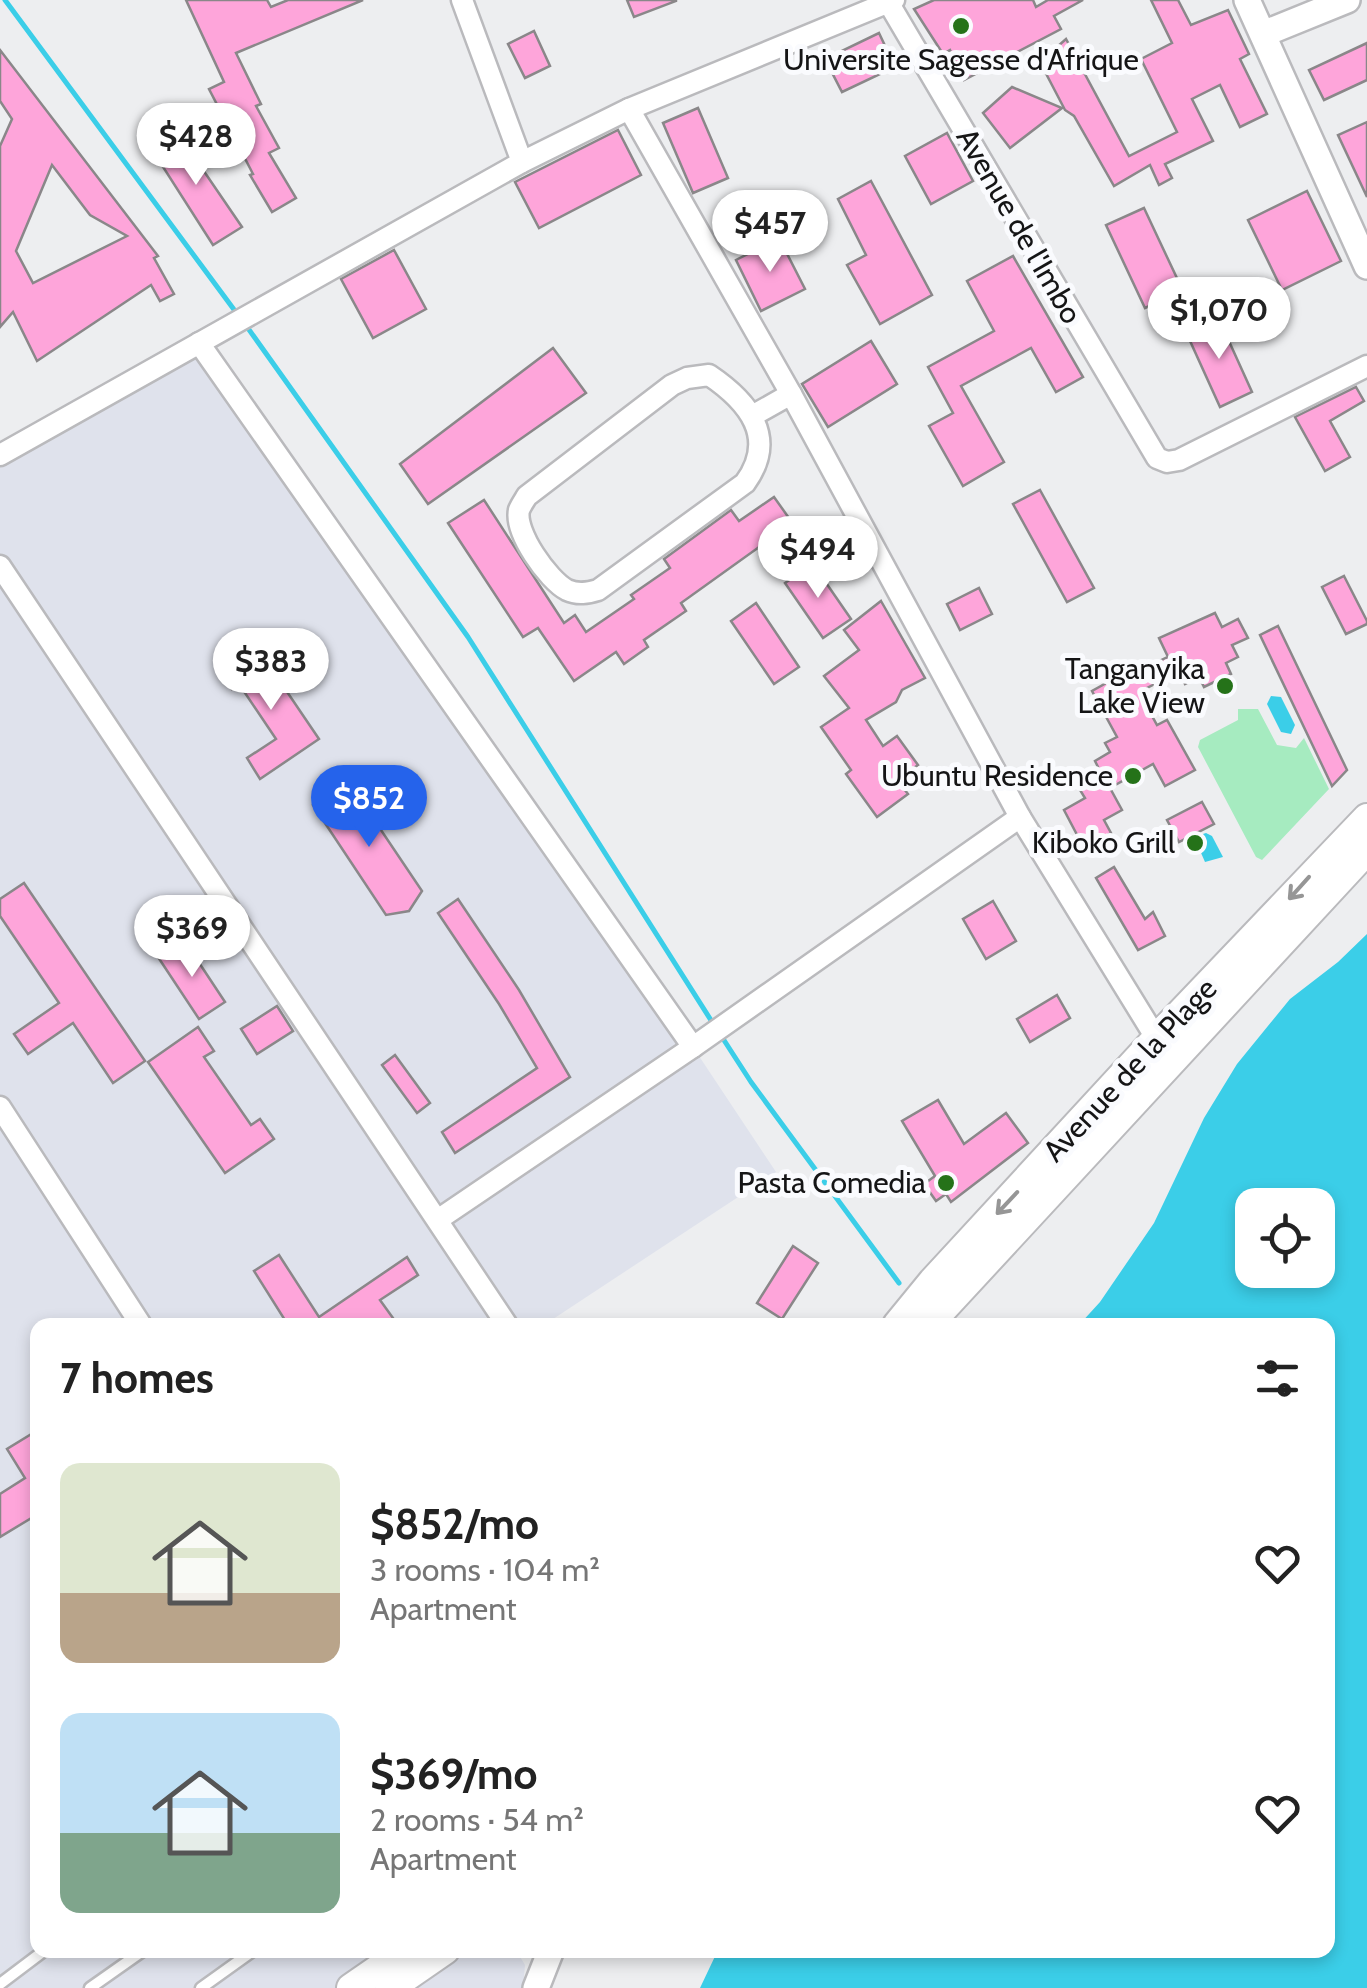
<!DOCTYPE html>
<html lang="en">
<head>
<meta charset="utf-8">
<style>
	:root { --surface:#fff; --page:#f6f6f6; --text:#222; --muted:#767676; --accent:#2563eb }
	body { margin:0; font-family:Cabin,sans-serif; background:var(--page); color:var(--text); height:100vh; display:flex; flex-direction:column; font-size:38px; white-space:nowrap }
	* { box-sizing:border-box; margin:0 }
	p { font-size:32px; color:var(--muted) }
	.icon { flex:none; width:55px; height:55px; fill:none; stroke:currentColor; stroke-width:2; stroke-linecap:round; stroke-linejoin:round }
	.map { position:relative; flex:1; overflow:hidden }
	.sheet { position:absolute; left:30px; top:1318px; width:1305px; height:640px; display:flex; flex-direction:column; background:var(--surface); border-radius:20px; box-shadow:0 5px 15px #0003 }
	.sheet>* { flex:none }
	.buttons { position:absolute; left:1235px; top:1188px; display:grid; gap:20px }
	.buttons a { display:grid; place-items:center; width:100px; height:100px; border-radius:20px; background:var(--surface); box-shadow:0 5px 15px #0003; font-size:50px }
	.price { position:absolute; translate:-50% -85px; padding:0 22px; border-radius:35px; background:#fff; color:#222; font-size:32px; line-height:65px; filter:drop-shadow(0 2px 5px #0008) }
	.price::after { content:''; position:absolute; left:50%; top:60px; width:30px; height:22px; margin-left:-15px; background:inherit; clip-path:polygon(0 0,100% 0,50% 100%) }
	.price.selected { background:var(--accent); color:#fff }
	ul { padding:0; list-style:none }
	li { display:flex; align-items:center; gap:30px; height:250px; padding:0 30px }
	li span { display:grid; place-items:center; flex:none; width:280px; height:200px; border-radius:20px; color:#555 }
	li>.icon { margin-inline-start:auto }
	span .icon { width:120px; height:120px; fill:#fffc; stroke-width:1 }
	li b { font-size:42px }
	h2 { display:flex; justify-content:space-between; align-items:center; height:120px; padding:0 30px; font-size:42px }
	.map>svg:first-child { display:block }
	.built { fill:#dfe2ec }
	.green { fill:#a6ebc0 }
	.water { fill:#3bcee8; fill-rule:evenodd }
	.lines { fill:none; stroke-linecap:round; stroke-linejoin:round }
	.stream { stroke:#3bcee8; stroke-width:5 }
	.building { fill:#fea5da; stroke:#8a8789; stroke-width:2.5; fill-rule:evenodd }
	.service-casing { stroke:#bababd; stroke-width:15 }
	.minor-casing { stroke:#bababd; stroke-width:25 }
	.tertiary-casing { stroke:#bababd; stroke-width:30 }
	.secondary-casing { stroke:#bababd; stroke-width:32 }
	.service { stroke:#fff; stroke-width:10 }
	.minor { stroke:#fff; stroke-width:20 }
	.tertiary { stroke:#fff; stroke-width:25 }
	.secondary { stroke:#fff; stroke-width:28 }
	.oneway { stroke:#969696 }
	.poi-dot { fill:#257219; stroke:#fafbfe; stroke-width:4 }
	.labels { text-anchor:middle; stroke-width:10; stroke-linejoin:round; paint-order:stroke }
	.poi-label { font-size:30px; fill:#151516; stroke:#fafbfe; text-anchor:end }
	.street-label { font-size:30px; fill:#151516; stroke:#fafbfe }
</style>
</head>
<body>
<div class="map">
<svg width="1367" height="1988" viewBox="0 0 1367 1988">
	<rect width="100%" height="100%" fill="#edeef0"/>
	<!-- built -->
	<path class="built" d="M199,343L693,1047L776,1172L544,1325H38V1950H516L525,1965L523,1988H0V455Z"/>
	<!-- green -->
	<path class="green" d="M1238,709H1258L1277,745L1296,748L1304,738L1329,789L1262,860L1256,857L1198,747L1200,740L1238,720Z"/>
	<!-- water -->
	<g class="water">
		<path d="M1271,696L1281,697L1295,725L1291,734L1281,732L1267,704Z"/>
		<path d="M1206,833L1212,836L1223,857L1205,862L1194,837Z"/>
		<path d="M1367,934V1988H700L718,1950H1328V1325H1079L1100,1302L1154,1223L1204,1118L1237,1064L1290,999L1338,962ZM1318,1205V1270H1252V1205Z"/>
	</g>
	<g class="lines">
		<!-- stream -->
		<g class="stream">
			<path d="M5,0L238,315"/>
			<path d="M245,324L468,637L714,1025"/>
			<path d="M720,1034L751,1082L899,1283"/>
		</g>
	</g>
	<!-- building -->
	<g class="building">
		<path d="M186,0H267L271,7L288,0H363L236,53L261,104L256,106L279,148L269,153L296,198L272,212L250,175L253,174L209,89L224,82Z"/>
		<path d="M627,0H676V1L634,17Z"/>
		<path d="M934,0H1033L1036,7L1048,0H1083L1054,16L1061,29L964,80L950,50L943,54L914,9Z"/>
		<path d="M1151,0H1178L1191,25L1228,10L1249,54L1240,59L1267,114L1240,127L1220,85L1192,99L1213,141L1165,164L1172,178L1159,185L1150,165L1114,186L1074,116L1065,110L1040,62L1066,39L1129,156L1177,132L1141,59L1172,43Z"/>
		<path d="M534,31L550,66L525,78L508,44Z"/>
		<path d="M879,33L895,67L842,92L825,59Z"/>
		<path d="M1367,43V80L1324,100L1309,70Z"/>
		<path d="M0,50L158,256L154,258L174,294L160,301L151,285L37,361L13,312L0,327V146L12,119L0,101ZM52,165L90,215L127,236L33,283L16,251Z"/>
		<path d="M1012,87L1062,108L1010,148L983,113Z"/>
		<path d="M698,108L728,178L693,193L663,123Z"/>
		<path d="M1367,122V197L1338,135Z"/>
		<path d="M176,130L196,165L199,164L242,227L213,245L149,145Z"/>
		<path d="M618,130L641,175L539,228L515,182Z"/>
		<path d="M947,133L973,181L931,204L905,156Z"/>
		<path d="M871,181L932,295L880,324L847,265L866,255L838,199Z"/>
		<path d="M1307,191L1341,261L1282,290L1248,220Z"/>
		<path d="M1144,208L1183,291L1145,308L1106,225Z"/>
		<path d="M779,238L805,289L761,311L736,260Z"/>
		<path d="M394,250L426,309L373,338L341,279Z"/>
		<path d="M1013,256L1083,377L1056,392L1031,348L961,386L1004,462L963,486L929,426L953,413L928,367L994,331L967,281Z"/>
		<path d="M1218,317L1252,392L1220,407L1186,332Z"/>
		<path d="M871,341L897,384L828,427L802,384Z"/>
		<path d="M553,348L586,393L428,504L400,464Z"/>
		<path d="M1356,387L1364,401L1330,421L1350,457L1325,471L1295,417Z"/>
		<path d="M1040,490L1094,588L1067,602L1013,504Z"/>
		<path d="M774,497L801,535L777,552L769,540L681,603L686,611L644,640L648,647L624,664L616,652L574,681L538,628L523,637L448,523L484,500L564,623L575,615L586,632L634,599L631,595L670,568L664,559L731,510L739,521Z"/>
		<path d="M813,564L851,619L823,638L785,583Z"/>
		<path d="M1344,576L1367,621V624L1346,634L1322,587Z"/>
		<path d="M979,588L992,614L960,630L947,604Z"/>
		<path d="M881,601L925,678L902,690L896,702L866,720L883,746L897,736L918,765L897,780L908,794L877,817L846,774L851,770L821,727L849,708L824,676L859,650L844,630Z"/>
		<path d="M756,603L799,667L774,684L731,621Z"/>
		<path d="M1215,613L1222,627L1238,619L1248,638L1232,645L1238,657L1226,663L1231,674L1204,687L1199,677L1185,684L1179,672L1139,692L1157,725L1167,720L1195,770L1165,786L1153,764L1110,788L1122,810L1104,820L1111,833L1084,848L1064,810L1085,798L1080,790L1093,782L1088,773L1098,767L1095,761L1110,752L1105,743L1117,737L1092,691L1128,671L1130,675L1168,657L1159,638Z"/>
		<path d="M1278,626L1347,770L1332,786L1260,635Z"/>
		<path d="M258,649L319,739L260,779L247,758L276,739L239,684L232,689L221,674Z"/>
		<path d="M348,781L422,891L409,911L386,915L313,805Z"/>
		<path d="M1202,802L1214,824L1179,842L1167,820Z"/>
		<path d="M1114,867L1145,919L1153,912L1165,936L1138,950L1096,878Z"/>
		<path d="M24,883L145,1061L113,1083L73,1023L28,1054L14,1034L59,1003L0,916V899Z"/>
		<path d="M458,899L519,990L570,1077L455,1153L442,1132L537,1068L499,1004L438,913Z"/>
		<path d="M993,901L1016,941L986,959L963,919Z"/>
		<path d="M184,940L225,1002L199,1019L158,957Z"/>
		<path d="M1057,995L1070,1018L1030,1042L1017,1019Z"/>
		<path d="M277,1006L293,1031L257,1054L241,1029Z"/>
		<path d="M198,1027L214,1051L204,1057L251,1125L260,1119L274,1139L225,1173L148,1062Z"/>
		<path d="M395,1055L430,1103L417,1113L382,1065Z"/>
		<path d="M938,1100L964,1144L1006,1113L1028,1143L951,1202L946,1194L936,1201L924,1184L935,1176L902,1121Z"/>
		<path d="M793,1246L818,1263L782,1319L757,1303Z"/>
		<path d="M279,1255L319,1317L407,1257L418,1275L380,1300L398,1325H288L254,1271Z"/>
		<path d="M38,1430V1514L0,1537V1494L25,1478L7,1449Z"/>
	</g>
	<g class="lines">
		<!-- service casing -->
		<g class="service-casing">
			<g id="service">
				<path d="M0,1984L45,1950"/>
				<path d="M90,1988L144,1950"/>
				<path d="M201,1988L254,1950"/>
			</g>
		</g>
		<!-- minor casing -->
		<g class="minor-casing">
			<g id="minor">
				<path d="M462,0L522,162"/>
				<path d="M888,2L1157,458L1167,462L1179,460L1367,366"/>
				<path d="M629,109L791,394L1020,817L1161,1046"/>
				<path d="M199,343L693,1047"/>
				<path d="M709,375C749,402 778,438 745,483L598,590C588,593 578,595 567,590C548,580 514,532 519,510C521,505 524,501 527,496L672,385L687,378Z"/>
				<path d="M752,416L791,394"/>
				<path d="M0,455L522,162L629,109L894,0"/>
				<path d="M0,566L507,1325"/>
				<path d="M0,1107L141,1325"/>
				<path d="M439,1219L693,1047L1020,817"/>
			</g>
		</g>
		<!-- tertiary casing -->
		<g class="tertiary-casing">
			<g id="tertiary">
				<path d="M1247,0L1367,266"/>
				<path d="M1263,34L1347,0"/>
				<path d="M536,1988L551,1950"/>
			</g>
		</g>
		<!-- secondary casing -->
		<g class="secondary-casing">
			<g id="secondary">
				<path d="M897,1325L933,1281L1157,1038L1367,818"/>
				<path d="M928,1325L1367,850"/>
				<path d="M351,1988L406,1950"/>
				<path d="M390,1988L445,1950"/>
			</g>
		</g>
		<!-- service -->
		<use href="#service" class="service"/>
		<!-- minor -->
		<use href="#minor" class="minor"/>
		<!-- tertiary -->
		<use href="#tertiary" class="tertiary"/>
		<!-- secondary -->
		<use href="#secondary" class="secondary"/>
	</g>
	<!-- one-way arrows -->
	<defs><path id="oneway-shaft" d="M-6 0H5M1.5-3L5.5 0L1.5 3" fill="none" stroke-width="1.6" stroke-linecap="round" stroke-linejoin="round" transform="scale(2.5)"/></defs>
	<g class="oneway">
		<use href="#oneway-shaft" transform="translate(1299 888) rotate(132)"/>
		<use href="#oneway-shaft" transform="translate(1007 1203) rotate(133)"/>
	</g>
	<!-- markers -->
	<g class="poi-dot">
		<circle cx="961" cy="26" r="10"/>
		<circle cx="1225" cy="686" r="10"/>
		<circle cx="1133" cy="776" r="10"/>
		<circle cx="1195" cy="843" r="10"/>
		<circle cx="946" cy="1183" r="10"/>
	</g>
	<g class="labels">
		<!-- poi labels -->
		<g class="poi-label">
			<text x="961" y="70" text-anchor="middle">Universite Sagesse d'Afrique</text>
			<text x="1205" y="679">Tanganyika<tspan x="1205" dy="34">Lake View</tspan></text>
			<text x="1113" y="786">Ubuntu Residence</text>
			<text x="1175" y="853">Kiboko Grill</text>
			<text x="926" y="1193">Pasta Comedia</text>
		</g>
		<!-- street labels -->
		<g class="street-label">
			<text transform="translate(1019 226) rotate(60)" y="10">Avenue de l'Imbo</text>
			<text transform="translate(1130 1070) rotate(-47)" y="10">Avenue de la Plage</text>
		</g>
	</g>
</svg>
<div class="buttons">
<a><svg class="icon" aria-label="locate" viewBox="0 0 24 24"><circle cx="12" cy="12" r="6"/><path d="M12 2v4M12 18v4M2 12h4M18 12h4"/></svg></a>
</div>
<b class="price" style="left:196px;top:188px">$428</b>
<b class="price" style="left:770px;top:275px">$457</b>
<b class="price" style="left:1219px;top:362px">$1,070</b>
<b class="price" style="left:818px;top:601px">$494</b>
<b class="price" style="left:271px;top:713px">$383</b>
<b class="price selected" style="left:369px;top:850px">$852</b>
<b class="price" style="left:192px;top:980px">$369</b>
<section class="sheet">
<h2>7 homes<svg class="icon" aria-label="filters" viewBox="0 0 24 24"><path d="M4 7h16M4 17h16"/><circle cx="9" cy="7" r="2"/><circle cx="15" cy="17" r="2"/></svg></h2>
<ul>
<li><span style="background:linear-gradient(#dfe7d0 65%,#b9a48a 0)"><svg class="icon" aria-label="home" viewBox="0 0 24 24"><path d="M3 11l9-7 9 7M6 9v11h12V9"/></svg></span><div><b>$852/mo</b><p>3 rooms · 104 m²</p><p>Apartment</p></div><svg class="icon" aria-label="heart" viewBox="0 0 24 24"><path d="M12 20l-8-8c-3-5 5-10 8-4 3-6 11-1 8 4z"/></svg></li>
<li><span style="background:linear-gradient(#bfe0f5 60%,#7fa58c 0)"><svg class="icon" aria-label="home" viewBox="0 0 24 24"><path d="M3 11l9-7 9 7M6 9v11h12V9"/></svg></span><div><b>$369/mo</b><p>2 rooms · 54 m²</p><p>Apartment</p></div><svg class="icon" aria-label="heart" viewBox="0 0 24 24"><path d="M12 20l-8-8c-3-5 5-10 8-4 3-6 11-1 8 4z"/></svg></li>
</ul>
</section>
</div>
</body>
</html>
